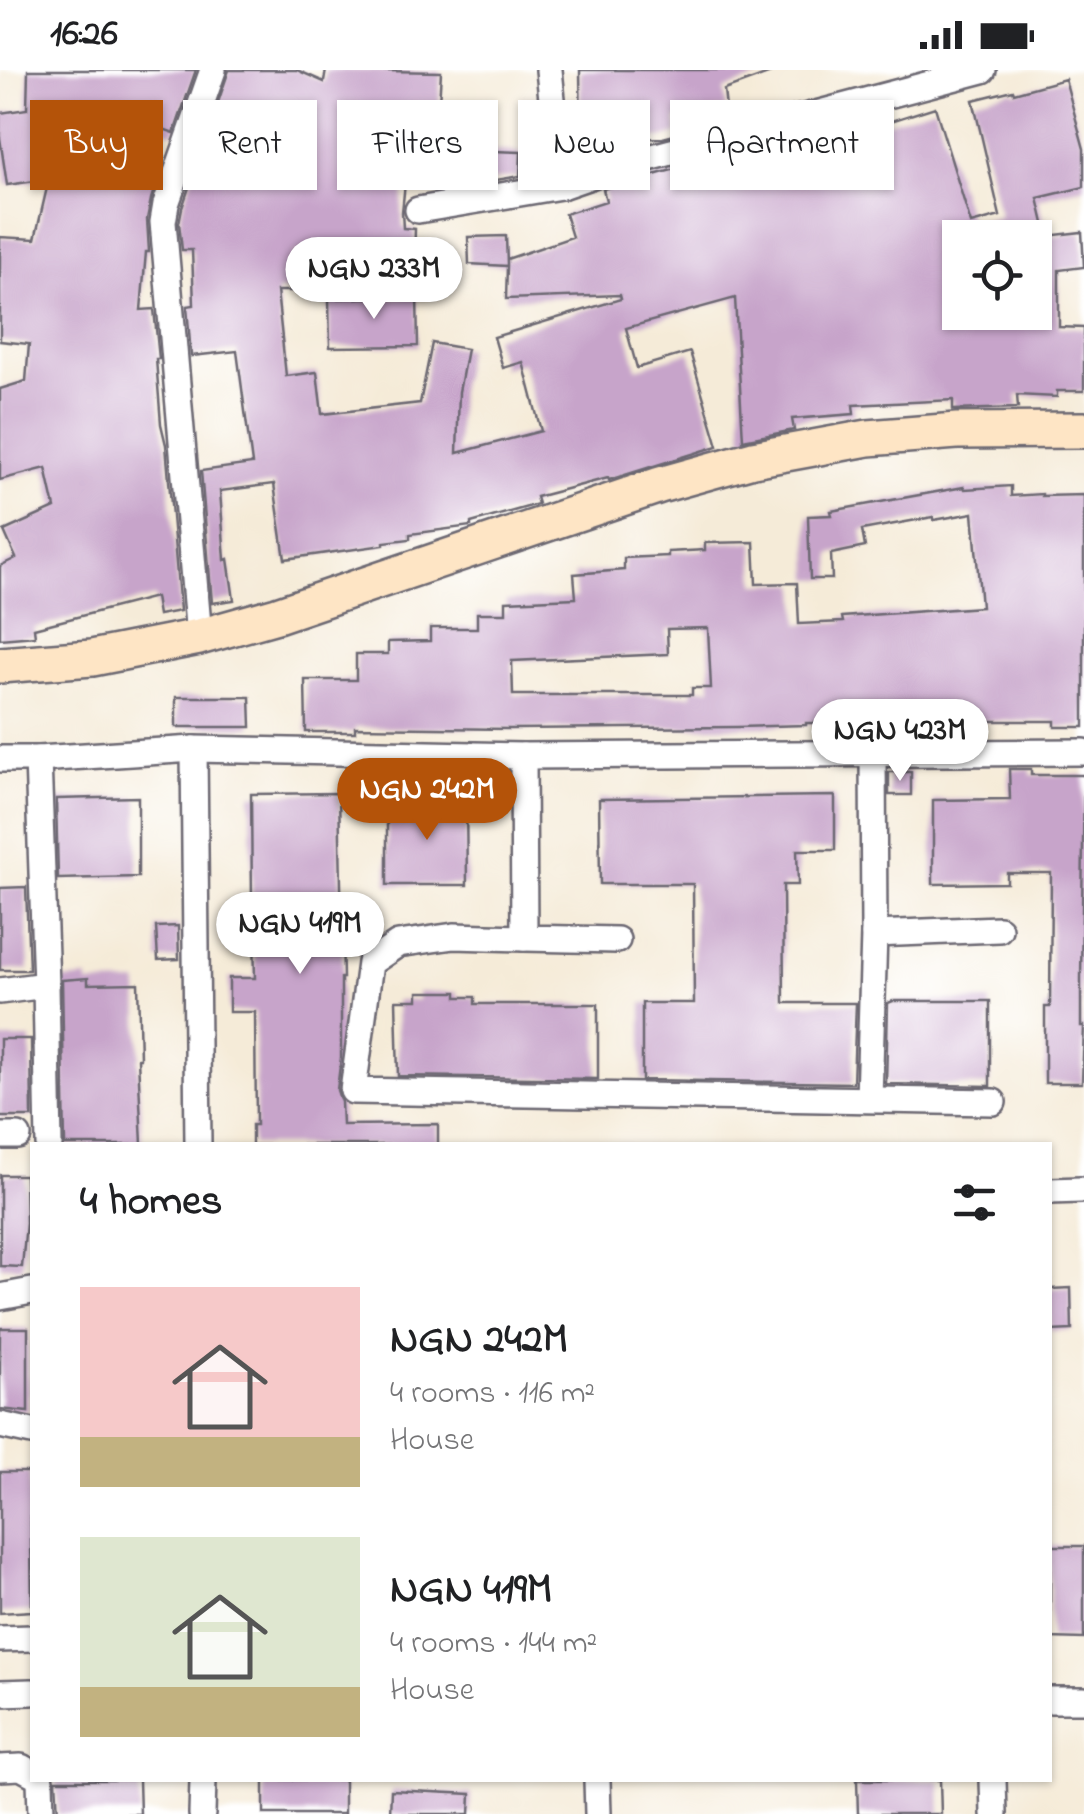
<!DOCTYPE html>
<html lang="en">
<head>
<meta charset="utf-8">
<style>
	:root { --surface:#fff; --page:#f6f6f6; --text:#202124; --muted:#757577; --accent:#b45309 }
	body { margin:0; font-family:"Indie Flower",sans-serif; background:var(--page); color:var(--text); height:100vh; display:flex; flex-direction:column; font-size:38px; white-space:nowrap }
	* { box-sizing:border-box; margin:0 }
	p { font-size:32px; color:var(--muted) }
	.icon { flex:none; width:55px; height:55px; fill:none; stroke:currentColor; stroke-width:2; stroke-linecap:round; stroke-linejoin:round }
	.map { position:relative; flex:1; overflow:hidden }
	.side { position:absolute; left:30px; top:1072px; width:1022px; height:640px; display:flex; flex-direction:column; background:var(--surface); border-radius:0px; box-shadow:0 2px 8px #0004 }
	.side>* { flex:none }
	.hud { position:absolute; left:30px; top:30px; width:1025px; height:90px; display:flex; gap:20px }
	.tools { position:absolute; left:942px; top:150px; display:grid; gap:20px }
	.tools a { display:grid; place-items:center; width:110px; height:110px; border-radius:0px; background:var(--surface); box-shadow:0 2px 8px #0004; font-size:50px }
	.price { position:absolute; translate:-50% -85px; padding:0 22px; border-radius:35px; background:#fff; color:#222; font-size:32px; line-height:65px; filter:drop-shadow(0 2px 5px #0008) }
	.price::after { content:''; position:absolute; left:50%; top:60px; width:30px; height:22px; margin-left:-15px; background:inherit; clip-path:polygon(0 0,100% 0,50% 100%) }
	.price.selected { background:var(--accent); color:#fff }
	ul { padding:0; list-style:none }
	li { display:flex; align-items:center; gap:30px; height:250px; padding:0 50px }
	li span { display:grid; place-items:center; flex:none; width:280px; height:200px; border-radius:0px; color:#555 }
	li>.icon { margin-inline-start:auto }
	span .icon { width:120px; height:120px; fill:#fffc; stroke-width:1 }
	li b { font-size:42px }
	h2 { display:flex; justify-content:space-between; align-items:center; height:120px; padding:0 50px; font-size:42px }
	.tag { padding:0 35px; border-radius:0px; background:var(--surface); box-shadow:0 2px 8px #0004; font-size:35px; line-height:90px }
	.tag.selected { background:var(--accent); color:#fff }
	.status { display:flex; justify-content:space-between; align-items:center; height:70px; padding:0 50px; background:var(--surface); direction:ltr }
	.status svg { height:28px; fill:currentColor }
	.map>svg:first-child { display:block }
	.building { fill:#c7a4ca; fill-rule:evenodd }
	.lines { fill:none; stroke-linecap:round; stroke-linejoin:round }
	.street-casing { stroke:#6c6872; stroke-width:30 }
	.secondary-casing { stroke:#6c6872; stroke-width:40 }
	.street { stroke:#fff; stroke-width:25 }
	.secondary { stroke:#fee5c5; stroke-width:35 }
</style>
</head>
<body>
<div class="status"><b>16:26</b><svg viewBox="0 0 49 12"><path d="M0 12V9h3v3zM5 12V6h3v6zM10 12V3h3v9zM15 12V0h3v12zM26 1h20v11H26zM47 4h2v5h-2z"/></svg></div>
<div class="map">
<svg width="1084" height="1744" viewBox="0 0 1084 1744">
	<rect width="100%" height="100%" fill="#fff"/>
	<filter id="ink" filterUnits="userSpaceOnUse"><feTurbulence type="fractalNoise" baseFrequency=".01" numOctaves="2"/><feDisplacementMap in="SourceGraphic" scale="20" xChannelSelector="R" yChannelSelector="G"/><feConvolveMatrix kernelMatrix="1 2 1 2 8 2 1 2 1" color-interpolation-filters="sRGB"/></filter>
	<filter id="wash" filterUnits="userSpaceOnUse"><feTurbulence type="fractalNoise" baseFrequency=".0048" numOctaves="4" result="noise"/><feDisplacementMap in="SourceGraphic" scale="40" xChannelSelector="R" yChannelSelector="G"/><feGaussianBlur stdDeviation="2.25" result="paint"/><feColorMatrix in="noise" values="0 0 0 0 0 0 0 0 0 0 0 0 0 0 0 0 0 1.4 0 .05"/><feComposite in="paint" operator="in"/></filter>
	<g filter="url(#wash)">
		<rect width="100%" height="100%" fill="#f5ebd8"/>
		<g id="blocks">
			<!-- building -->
			<g class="building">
				<path d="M28,0H196L174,63L141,51L121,102L158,107L151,129L147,149L149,182H146L141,240L154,239L159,289H156L161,354L166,375L180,541L158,545L155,527L34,558L35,566L0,569V496L16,488L4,461L55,438L46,398L0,410V319L26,311L29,274L0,271V167L35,169L49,109L7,115L0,68V43L27,39Z"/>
				<path d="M229,0H297L324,12L326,0L441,2L437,63L494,64L493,81L521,82L520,106L449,118L405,113L402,142L403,158L415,159L414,190L294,183V221H277L286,306L317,302L322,344L420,333L432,273L467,279L459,322L457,383L541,361L523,292L503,298L494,267L621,229L620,225L506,229L507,196L469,194L468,167L506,166L507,195V189L572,167L565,144L606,131L603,119L741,81L746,102L807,89L808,63L829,58V71L876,59L875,56L935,37L971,154L1000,146L973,30L1013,20L1014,23L1065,9L1084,79V117L1038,128L1047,166L1082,162L1084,197L1059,200V257L1084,258V321H1057V327L1017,325L1018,338L953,340V330L853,335L854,344L792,349L794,360L743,370L735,228L626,258L637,298L690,282L718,376L609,410L608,408L536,427L538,434L471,453V456L410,464V469L384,472V475L285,489L274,414L220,421L225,490L228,489L234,530L212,533L201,401L252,394L237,281L191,286L187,236L194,235L192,180H182L179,153L182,138ZM960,168H1038H1035V242H960Z"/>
				<path d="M580,0H770L771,3L724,20L726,38L676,49L678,64L663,68L581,70Z"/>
				<path d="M417,226L418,276L330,277L329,229Z"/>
				<path d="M1011,416V426L1042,424V426L1084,425V657H1055V651H847V653H806V655L737,657L510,659L355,657V662H306L305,610H356V584H388V572L430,571V558H477V543H506V531L576,528L574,504L624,500V488L668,486V482L705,480V473L754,472L756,514L797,513L799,554L843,552L842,547L981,537L973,443L934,450L933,447L862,460L865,477L831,484L832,509H810L808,446L832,445L831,441L964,417L965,419ZM708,558L711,618H692V625H513L512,591L668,584L667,559Z"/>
				<path d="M176,627H250L251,657H176Z"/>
				<path d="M1009,699H1031V705H1084L1081,908V956H1084L1082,1013H1045V937H1050L1051,803H1007V813L933,814V730L1010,729Z"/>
				<rect x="889" y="702" width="22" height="23"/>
				<path d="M339,723L343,908H341V987L337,1020L341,1032L342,1055L438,1054V1075H252V1055H256L255,942H229V908H255L254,865H230V834H252L251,724Z"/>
				<path d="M835,726V780H797L798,815H783L784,933H856L853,1013L642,1010V933H694L693,814H600L599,729Z"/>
				<path d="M138,727V807L58,809L56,729Z"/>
				<path d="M387,730H466L467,815H387Z"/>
				<path d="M26,817L29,900H0V818Z"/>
				<path d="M178,856L179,889L158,890L156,857Z"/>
				<path d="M88,908V914L138,913L140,988H138L142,1075H65L62,910Z"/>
				<path d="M418,922H457V927H475V934H598V1009L398,1006L396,930H418Z"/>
				<path d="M893,931H990V1016L886,1014L888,933Z"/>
				<path d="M0,969H31L32,1047H0Z"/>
				<path d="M0,1105H25L26,1153L22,1197L0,1196Z"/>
				<path d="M1071,1218L1072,1260L1050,1261V1219Z"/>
				<path d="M0,1258H28V1342L0,1339Z"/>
				<path d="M0,1402H30L32,1541L0,1543Z"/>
				<path d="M1050,1476H1084V1569L1050,1568Z"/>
				<path d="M56,1710H139L140,1744H58Z"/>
				<rect x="264" y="1710" width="80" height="34"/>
				<path d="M857,1710H940L941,1744H858Z"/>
				<path d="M391,1720L471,1724L470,1744H390Z"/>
			</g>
		</g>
	</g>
	<g filter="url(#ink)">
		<use href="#blocks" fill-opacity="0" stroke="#6c6872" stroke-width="2.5"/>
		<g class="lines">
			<!-- street casing -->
			<g class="street-casing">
				<g id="street">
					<path d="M549,0L561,116"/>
					<path d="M418,140L561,116L622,95L983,0"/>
					<path d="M199,567L163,152L166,134L213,0"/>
					<path d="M194,679L198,1075"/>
					<path d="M873,683L874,864L999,859"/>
					<path d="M523,686L524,868L617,870"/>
					<path d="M0,689H38L194,679L523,686L1084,682"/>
					<path d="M38,689L46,915L49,1075"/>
					<path d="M524,868L454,866L398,874L370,893L353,1021L993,1032"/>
					<path d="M0,921L46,915"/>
					<path d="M869,1029L874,864"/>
					<path d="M0,1066H18"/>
					<path d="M1050,1121L1081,1120"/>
					<path d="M0,1227L32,1221"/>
					<path d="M0,1355L32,1362"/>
					<path d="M0,1569L32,1568"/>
					<path d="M0,1623L32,1622"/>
					<path d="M1050,1630H1084"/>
					<path d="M0,1698L21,1697L32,1703"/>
					<path d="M40,1710L41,1744"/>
					<path d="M597,1710L598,1744"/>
					<path d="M993,1710L994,1744"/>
					<path d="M202,1744L203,1710"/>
				</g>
			</g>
			<!-- secondary casing -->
			<g class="secondary-casing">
				<path id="secondary" d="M0,595L92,588L199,567L277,545L660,415L753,389L868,368L957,361L1084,360"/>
			</g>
			<!-- street -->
			<use href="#street" class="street"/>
			<!-- secondary -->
			<use href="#secondary" class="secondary"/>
		</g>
	</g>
</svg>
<div class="tools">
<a><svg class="icon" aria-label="locate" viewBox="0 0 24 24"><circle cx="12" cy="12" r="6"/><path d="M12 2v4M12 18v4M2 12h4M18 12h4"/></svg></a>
</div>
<b class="price" style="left:374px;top:252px">NGN 233M</b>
<b class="price" style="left:900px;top:714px">NGN 423M</b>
<b class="price selected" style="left:427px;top:773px">NGN 242M</b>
<b class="price" style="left:300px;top:907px">NGN 419M</b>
<div class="hud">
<a class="tag selected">Buy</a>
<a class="tag">Rent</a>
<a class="tag">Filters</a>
<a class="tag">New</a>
<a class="tag">Apartment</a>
</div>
<section class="side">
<h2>4 homes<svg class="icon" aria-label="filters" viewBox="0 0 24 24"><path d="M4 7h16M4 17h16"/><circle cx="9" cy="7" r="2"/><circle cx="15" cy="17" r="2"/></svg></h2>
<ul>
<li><span style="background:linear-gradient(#f6c9c9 75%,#c2b280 0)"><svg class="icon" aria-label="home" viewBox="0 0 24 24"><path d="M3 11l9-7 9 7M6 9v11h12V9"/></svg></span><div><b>NGN 242M</b><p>4 rooms · 116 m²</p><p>House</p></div></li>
<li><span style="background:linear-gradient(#dfe7d0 75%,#c2b280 0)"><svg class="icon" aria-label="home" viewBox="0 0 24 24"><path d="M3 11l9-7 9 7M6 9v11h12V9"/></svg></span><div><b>NGN 419M</b><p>4 rooms · 144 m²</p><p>House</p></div></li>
</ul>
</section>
</div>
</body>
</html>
